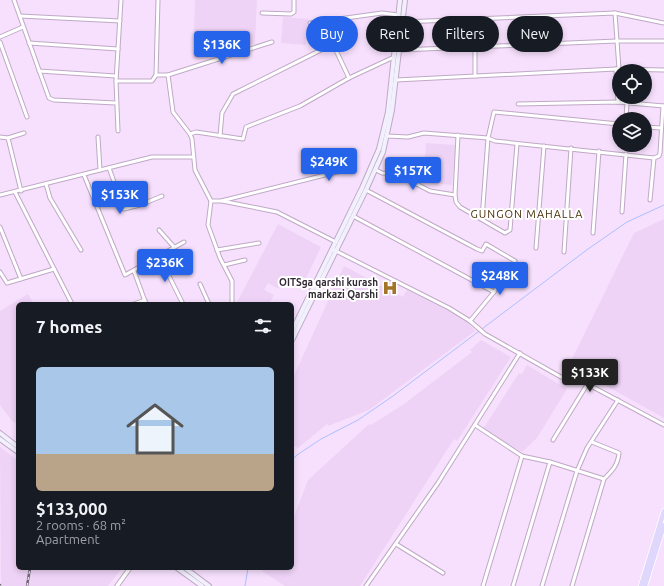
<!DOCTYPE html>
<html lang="en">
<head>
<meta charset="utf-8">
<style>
	:root { --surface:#171b24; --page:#20242c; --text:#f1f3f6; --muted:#9ea1a6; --line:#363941; --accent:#2563eb }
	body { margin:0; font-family:Ubuntu,sans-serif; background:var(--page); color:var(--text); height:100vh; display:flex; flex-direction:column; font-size:15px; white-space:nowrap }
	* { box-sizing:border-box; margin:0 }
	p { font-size:13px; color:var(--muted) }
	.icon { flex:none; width:22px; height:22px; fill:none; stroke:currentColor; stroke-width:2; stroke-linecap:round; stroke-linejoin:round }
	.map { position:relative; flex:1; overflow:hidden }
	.details { position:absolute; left:16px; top:302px; width:278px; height:268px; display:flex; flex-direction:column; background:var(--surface); border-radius:6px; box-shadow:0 2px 6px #0003 }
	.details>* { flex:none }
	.guide { position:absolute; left:306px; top:16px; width:298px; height:36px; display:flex; gap:8px }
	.tools { position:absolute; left:612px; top:64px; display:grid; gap:8px }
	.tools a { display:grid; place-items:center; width:40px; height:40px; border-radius:50%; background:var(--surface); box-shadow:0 2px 6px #0003; font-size:20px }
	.price { position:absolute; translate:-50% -34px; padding:0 9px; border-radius:4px; background:var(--accent); color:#fff; font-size:13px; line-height:26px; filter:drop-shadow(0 1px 2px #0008) }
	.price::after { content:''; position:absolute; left:50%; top:24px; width:12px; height:9px; margin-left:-6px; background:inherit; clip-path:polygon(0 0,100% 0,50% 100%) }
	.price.on { background:#222; color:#fff }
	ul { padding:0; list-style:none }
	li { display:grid; align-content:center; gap:8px; height:212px; padding:0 20px }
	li+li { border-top:1px solid var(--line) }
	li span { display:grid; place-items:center; height:124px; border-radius:6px; color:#555 }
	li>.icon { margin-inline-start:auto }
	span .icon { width:72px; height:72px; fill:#fffc; stroke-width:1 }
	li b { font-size:17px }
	h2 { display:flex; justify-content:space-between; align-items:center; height:48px; padding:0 20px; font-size:17px }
	.tag { padding:0 14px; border-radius:18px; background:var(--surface); box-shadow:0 2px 6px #0003; font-size:14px; line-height:36px }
	.tag.on { background:var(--accent); color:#fff }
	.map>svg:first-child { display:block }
	.built { fill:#eed3f6 }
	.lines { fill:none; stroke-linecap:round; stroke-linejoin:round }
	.stream { stroke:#acbffd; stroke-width:1 }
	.minor-casing { stroke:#bfa9c5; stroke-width:5 }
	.tertiary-casing { stroke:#bfa9c5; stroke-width:5.5 }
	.secondary-casing { stroke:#bfa9c5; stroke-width:6 }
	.trunk-casing { stroke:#fff; stroke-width:6 }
	.minor { stroke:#fff; stroke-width:3 }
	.tertiary { stroke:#fff; stroke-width:3.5 }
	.secondary { stroke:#f3f0fe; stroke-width:4 }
	.trunk { stroke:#e0d8fc; stroke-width:4.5 }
	.rail-casing { stroke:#716475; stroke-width:2.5 }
	.rail { stroke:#fff; stroke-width:1; stroke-dasharray:3; stroke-linecap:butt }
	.labels { text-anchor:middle; stroke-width:4; stroke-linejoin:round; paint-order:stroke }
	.poi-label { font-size:10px; font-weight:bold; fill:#322a35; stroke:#fff; text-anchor:end }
	.neighbourhood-label { font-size:11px; letter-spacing:1px; fill:#432d07; stroke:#fff }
</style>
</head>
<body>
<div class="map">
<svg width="664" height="586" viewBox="0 0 664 586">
	<rect width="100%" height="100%" fill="#f7e0fd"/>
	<!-- built -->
	<g class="built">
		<path d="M195,0H257L255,44L193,59Z"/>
		<path d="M283,17L308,19L306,45L281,43Z"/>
		<path d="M426,143L456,145L452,185L417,182L419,161H425Z"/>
		<path d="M664,219V418L569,365L634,233Z"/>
		<path d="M278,224L321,247L301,289L292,285L277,288L268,283L264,290L274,295L270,302L274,304H236Z"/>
		<path d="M344,266L403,297L407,290L465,319L475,331L369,410L328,426L327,424L298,448L295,446L292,450V380Z"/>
		<path d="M28,294L34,304H18V425L12,421L0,405V311Z"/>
		<path d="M481,340L511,357L457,441L454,439L360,586H285L262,571L263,568H292V522L308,480L369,424L371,425L404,404L472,352L470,350Z"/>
		<path d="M527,365L567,389L537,438L522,452L483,429L519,373L522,374Z"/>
		<path d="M0,447L18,461V568H122L108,586H1Z"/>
	</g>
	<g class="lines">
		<!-- stream -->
		<g class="stream">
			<path d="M292,460L297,455L321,439L358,420L393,396L588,249L627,222L664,205"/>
			<path d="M245,586L248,568"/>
		</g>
		<!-- minor casing -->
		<g class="minor-casing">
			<g id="minor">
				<path d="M14,0L49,98L54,100L116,103"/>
				<path d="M158,0L156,75H168L272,42"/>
				<path d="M262,13L291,14L294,12V0"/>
				<path d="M615,13L619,69"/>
				<path d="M20,16L120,21"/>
				<path d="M403,22L615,13L664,23"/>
				<path d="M310,23L382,13L399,15"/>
				<path d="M0,37L23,27"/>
				<path d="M0,42L27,117"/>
				<path d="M29,43L118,49"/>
				<path d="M333,44L349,78"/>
				<path d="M475,46V76"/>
				<path d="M400,50L617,41H664"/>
				<path d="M616,69L618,102"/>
				<path d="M39,71L116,76"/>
				<path d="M168,75L173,112L190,134L192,139L195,170L211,201H221L353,168"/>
				<path d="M396,80L616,69L664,70"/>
				<path d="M116,81H152L156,75"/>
				<path d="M518,104L618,102L664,106"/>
				<path d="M626,119L627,103"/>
				<path d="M645,127L661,128"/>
				<path d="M118,131L116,81L121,0"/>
				<path d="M190,134L196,132L243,139L246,127L300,106L349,78L394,57"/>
				<path d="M458,135L455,195L456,202L460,207L505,233L510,230L517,144"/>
				<path d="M220,136L222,113L233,94L333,44L339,36L338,19"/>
				<path d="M387,136L408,137L424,133L488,138L495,141L654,158L659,156L660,153L663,106"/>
				<path d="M0,137L8,138L24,133"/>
				<path d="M98,137L100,170"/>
				<path d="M8,138L21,191"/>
				<path d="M109,168L124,209L140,205L162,196"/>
				<path d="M376,170L382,173L397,174L430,191L455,195"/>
				<path d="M84,175L125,275L184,242"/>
				<path d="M46,184L50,198L81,250"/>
				<path d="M366,190L477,249L482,251L486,244L515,261L494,292L470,321"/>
				<path d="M15,192L72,304"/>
				<path d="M0,195L152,157H192"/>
				<path d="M650,200L654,158"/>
				<path d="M211,201L208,225L220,258L232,281V304"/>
				<path d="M222,201L277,212L336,242"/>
				<path d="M622,212L626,154"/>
				<path d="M353,216L494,292"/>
				<path d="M482,219L488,138L494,112L619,124"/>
				<path d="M0,227L21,279"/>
				<path d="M159,230L174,247"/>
				<path d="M593,233L599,151"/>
				<path d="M536,248L544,146"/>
				<path d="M332,249L449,308L470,321L485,334L561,377L576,378L664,425"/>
				<path d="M217,250L259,243"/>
				<path d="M564,252L571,148"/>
				<path d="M159,256L183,304"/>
				<path d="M224,265L245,260"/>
				<path d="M134,271L146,304"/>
				<path d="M0,272L7,283L54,269"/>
				<path d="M200,284L209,304"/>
				<path d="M134,304L145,300"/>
				<path d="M475,425L522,456L550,462L604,479"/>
				<path d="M553,440L588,383"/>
				<path d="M396,544L443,573"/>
				<path d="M366,586L438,483L520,353"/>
				<path d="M483,586L522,456"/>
				<path d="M513,586L550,462"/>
				<path d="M542,586L577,471L587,448L618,400"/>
				<path d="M572,586L604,479C612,471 618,465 619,453L592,442"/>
			</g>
		</g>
		<!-- tertiary casing -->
		<g class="tertiary-casing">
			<path id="tertiary" d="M117,586L130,568"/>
		</g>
		<!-- secondary casing -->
		<g class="secondary-casing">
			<g id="secondary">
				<path d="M292,331L362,188L379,149L388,112L400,0"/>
				<path d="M292,340L366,190L383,152L392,110L405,0"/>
				<path d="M0,433L18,447"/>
				<path d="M0,439L18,452"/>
				<path d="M177,568L202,586"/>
				<path d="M185,568L209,586"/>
			</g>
		</g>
		<!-- trunk casing -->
		<g class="trunk-casing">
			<g id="trunk">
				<path d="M641,586L664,511"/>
				<path d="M645,586L664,525"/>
			</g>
		</g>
		<!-- minor -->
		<use href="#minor" class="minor"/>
		<!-- tertiary -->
		<use href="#tertiary" class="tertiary"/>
		<!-- secondary -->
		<use href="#secondary" class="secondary"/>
		<!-- trunk -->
		<use href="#trunk" class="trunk"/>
		<!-- rail casing -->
		<g class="rail-casing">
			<g id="rail">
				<path d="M0,585V586"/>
				<path d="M27,586L30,568"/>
			</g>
		</g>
		<!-- rail -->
		<use href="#rail" class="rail"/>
	</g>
	<!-- icons -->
	<defs>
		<g id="hospital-bare" transform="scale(1.2)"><path d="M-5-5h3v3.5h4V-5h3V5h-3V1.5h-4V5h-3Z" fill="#a37427" stroke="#fff" stroke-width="2.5" paint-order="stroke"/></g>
	</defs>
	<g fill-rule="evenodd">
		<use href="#hospital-bare" x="390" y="288"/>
	</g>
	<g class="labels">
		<!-- poi labels -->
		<g class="poi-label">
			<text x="378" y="286">OITSga qarshi kurash<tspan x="378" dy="12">markazi Qarshi</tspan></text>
		</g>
		<!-- neighbourhood labels -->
		<g class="neighbourhood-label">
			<text x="527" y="218">GUNGON MAHALLA</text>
		</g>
	</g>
</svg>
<div class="tools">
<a><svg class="icon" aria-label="locate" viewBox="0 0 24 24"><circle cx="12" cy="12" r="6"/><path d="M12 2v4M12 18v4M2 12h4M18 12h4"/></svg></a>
<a><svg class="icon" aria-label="layers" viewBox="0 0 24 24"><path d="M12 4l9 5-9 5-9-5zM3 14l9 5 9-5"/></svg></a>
</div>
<b class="price" style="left:222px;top:65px">$136K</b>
<b class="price" style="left:329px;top:182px">$249K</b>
<b class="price" style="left:413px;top:191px">$157K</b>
<b class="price" style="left:120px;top:215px">$153K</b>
<b class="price" style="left:165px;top:283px">$236K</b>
<b class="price" style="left:500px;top:296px">$248K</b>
<b class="price on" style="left:590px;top:393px">$133K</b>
<div class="guide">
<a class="tag on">Buy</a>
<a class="tag">Rent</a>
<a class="tag">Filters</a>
<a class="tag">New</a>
</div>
<section class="details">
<h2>7 homes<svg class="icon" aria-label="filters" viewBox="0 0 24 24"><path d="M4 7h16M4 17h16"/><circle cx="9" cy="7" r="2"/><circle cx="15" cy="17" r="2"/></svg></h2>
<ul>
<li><span style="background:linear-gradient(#a9c7e8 70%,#b9a48a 0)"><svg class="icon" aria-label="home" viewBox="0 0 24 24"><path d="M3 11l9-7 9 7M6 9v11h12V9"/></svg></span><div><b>$133,000</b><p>2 rooms · 68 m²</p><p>Apartment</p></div></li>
</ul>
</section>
</div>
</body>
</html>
